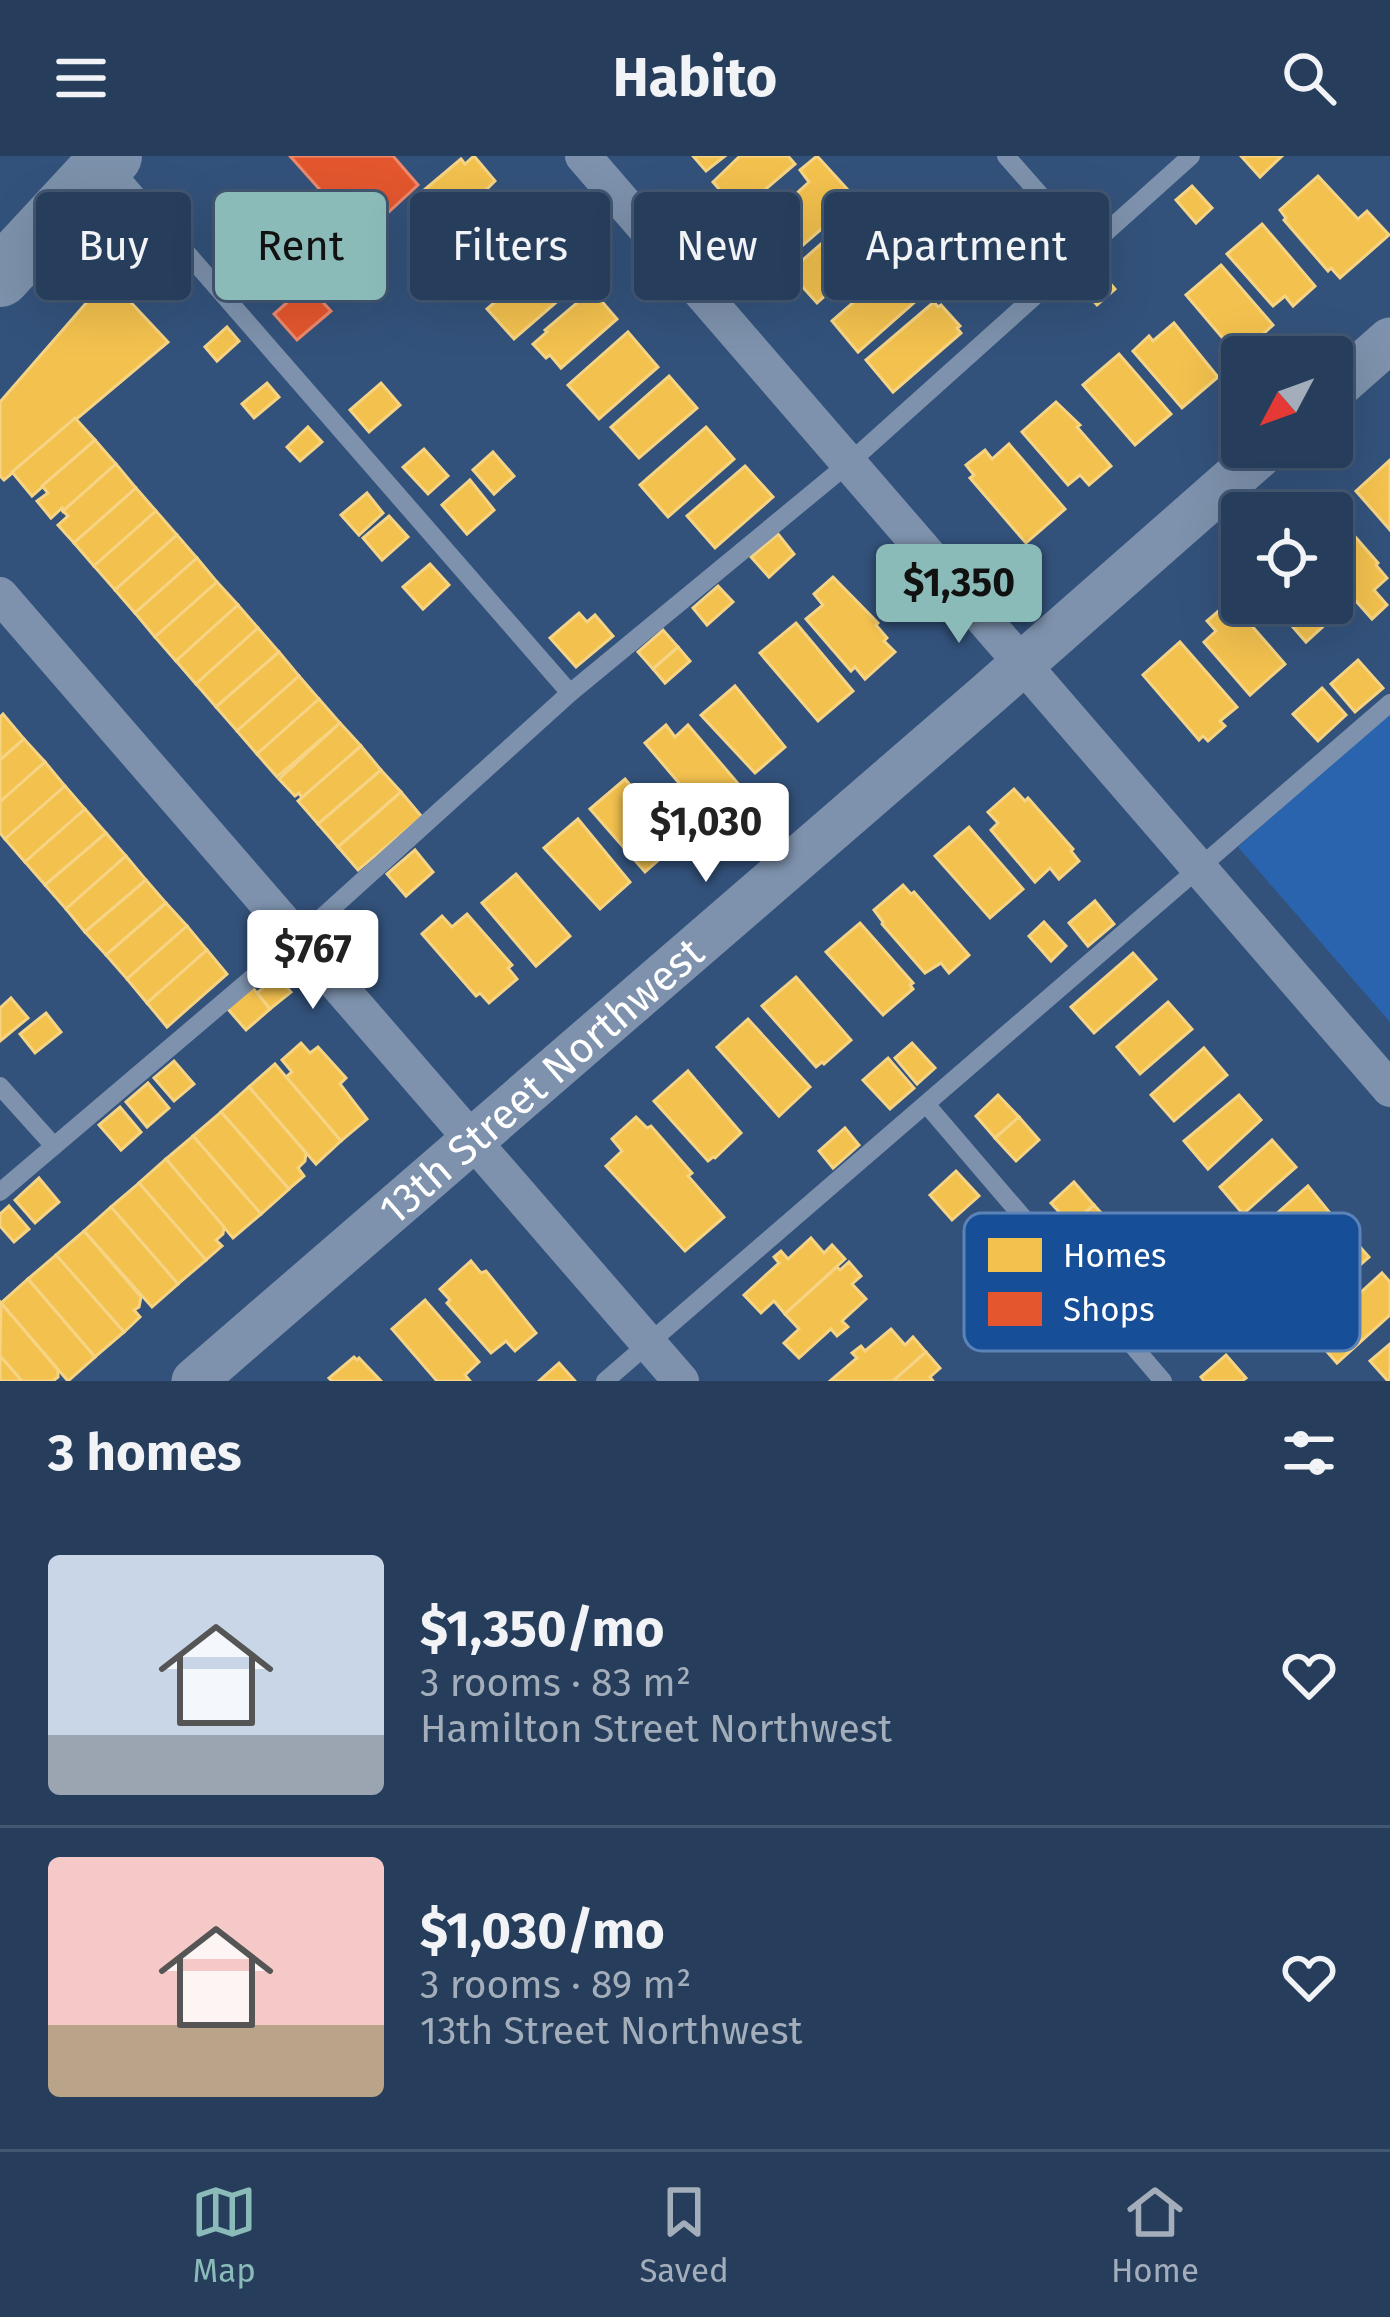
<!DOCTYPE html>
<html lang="en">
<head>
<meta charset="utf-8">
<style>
	:root { --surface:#263e5c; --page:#324965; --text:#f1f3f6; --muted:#a4aebb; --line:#425772; --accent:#8bbbb9 }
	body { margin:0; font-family:"Fira Sans",sans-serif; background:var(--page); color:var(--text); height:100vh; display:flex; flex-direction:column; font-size:45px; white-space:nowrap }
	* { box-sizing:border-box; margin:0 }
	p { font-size:39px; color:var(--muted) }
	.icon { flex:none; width:66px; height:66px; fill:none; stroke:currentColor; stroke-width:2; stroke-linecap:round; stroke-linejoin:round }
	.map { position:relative; height:1225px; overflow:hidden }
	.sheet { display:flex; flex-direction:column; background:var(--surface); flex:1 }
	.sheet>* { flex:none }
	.hud { position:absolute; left:36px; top:36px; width:1320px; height:108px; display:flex; gap:24px }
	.needle { width:78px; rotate:229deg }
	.buttons { position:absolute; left:1221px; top:180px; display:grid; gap:24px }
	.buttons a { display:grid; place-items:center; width:132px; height:132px; border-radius:12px; background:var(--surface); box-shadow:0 12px 48px #0002,0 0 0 3px var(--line); font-size:60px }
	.price { position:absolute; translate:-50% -102px; padding:0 27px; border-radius:12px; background:#fff; color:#222; font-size:39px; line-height:78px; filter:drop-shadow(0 3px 6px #0008) }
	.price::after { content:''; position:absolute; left:50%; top:72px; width:36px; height:27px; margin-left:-18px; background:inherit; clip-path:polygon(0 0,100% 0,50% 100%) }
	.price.on { background:var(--accent); color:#111 }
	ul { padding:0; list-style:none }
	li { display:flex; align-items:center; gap:36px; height:300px; padding:0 48px }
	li+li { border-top:3px solid var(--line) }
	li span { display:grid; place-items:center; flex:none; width:336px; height:240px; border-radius:12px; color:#555 }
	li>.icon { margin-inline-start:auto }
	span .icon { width:144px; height:144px; fill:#fffc; stroke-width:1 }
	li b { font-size:51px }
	h2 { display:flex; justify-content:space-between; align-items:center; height:144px; padding:0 48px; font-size:51px }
	.pill { padding:0 42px; border-radius:12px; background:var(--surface); box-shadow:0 12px 48px #0002,0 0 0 3px var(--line); font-size:42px; line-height:108px }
	.pill.on { background:var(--accent); color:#111 }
	header { display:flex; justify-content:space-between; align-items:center; height:156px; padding:0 48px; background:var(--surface); font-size:54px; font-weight:700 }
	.menu { display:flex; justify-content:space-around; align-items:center; height:168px; border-top:3px solid var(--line); background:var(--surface); font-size:33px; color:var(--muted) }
	.menu a { display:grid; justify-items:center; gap:6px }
	.menu .on { color:var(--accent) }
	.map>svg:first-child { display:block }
	.green { fill:#2b64ae }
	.homes { fill:#f2c14e; stroke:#f6d483; stroke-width:3 }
	.shops { fill:#e4572e; stroke:#ec896d; stroke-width:3 }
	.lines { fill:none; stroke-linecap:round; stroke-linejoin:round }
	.service { stroke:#7e92ad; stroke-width:18 }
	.minor { stroke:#7e92ad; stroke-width:36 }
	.tertiary { stroke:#7e92ad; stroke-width:45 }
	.trunk { stroke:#7c91ab; stroke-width:60 }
	.labels { text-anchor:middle; stroke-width:12; stroke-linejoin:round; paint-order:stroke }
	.street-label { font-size:42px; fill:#fff; stroke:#164e98 }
	.key { fill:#164e98; stroke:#5c83b7; stroke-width:3 }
	.key-label { font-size:33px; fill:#fff }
</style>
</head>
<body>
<header><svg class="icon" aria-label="menu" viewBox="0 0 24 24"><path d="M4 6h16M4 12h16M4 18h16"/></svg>Habito<svg class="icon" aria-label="search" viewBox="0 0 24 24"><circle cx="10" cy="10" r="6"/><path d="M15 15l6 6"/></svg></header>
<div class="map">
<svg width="1390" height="1225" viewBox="0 0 1390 1225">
	<rect width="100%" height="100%" fill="#33527b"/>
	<!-- green -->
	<path class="green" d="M1390,554V866L1238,691Z"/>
	<!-- homes -->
	<g class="homes">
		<path d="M474,0L495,25L487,33L490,37L447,74L441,68L431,76L413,55L422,46L417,40L461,3L465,8Z"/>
		<path d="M693,0H725L706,15Z"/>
		<path d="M740,0H788L795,8L739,56L713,26Z"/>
		<path d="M817,0L847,33L837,42L847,51L781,108L754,76L809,26L800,14Z"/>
		<path d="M1241,0H1282L1260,21Z"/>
		<path d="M1318,20L1358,63L1367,55L1389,79L1340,122L1331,112L1328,115L1284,64L1286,62L1280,54Z"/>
		<path d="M1192,30L1212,52L1196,67L1176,44Z"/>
		<path d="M509,35L541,72L477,128L462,112L453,120L437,101L445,93L443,91Z"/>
		<path d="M853,60L869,79L863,84L872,98L817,147L789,116Z"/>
		<path d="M1262,68L1315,130L1293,150L1285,140L1273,150L1227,98Z"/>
		<path d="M917,91L943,121L858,196L832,165Z"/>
		<path d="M557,92L583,123L514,183L487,153Z"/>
		<path d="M1091,105L1115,133L1097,149L1072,121Z"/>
		<path d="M1221,109L1273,169L1238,200L1186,139Z"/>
		<path d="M108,122L168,186L4,324L0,320V246Z"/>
		<path d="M592,134L617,163L561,212L550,199L546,202L533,188L547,176L545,174Z"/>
		<path d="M934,146L938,151L941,149L960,170L957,172L961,177L893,236L866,204Z"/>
		<path d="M1174,167L1218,221L1182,252L1133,195L1149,180L1153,185Z"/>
		<path d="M227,171L239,185L217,205L205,191Z"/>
		<path d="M628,176L658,211L599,263L568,229Z"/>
		<path d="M1119,198L1171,258L1135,289L1083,229Z"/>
		<path d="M669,220L697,252L639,302L611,271Z"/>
		<path d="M267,227L279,241L254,262L242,248Z"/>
		<path d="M381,227L400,249L369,276L350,254Z"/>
		<path d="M1056,246L1080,269L1077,271L1111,310L1089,329L1080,319L1068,329L1022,276Z"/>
		<path d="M75,262L95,284L32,340L12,316Z"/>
		<path d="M308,271L322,286L300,305L287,291Z"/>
		<path d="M706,271L734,303L668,361L640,329Z"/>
		<path d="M95,284L116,308L63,355L62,352L51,362L37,345L48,337L42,330Z"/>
		<path d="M1009,288L1065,353L1026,387L970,322L974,319L966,309L985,294L992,303Z"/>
		<path d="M424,293L448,320L428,338L403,311Z"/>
		<path d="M493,296L514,320L494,338L473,314Z"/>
		<path d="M1390,304V374L1356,335Z"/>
		<path d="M116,308L136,332L74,387L58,369L68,360L63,355Z"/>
		<path d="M745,310L773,341L715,392L687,360Z"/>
		<path d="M470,324L494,354L467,378L442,349Z"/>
		<path d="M136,332L156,355L94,410L74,387Z"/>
		<path d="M367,337L383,357L359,379L341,359Z"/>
		<path d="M1331,353L1378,407L1376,409L1387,422L1374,434L1387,449L1372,463L1347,435L1344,437L1332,423V357H1327Z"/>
		<path d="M156,355L177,379L115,434L94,410Z"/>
		<path d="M389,360L408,381L382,404L363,382Z"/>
		<path d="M778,378L794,398L769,421L751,401Z"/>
		<path d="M177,379L197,402L135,457L115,434Z"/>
		<path d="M197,402L217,426L155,481L135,457Z"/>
		<path d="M430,408L449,429L423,453L403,431Z"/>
		<path d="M833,421L878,467L876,469L887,482L884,485L895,496L865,523L855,511L851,515L806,463L823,449L814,438Z"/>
		<path d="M217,426L238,449L176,505L155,481Z"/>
		<path d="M718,430L733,446L707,469L693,452Z"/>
		<path d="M1332,443L1341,454L1306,486L1272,447H1332Z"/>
		<path d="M1230,445L1285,508L1250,539L1204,486L1216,475L1207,465Z"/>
		<path d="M238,449L258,472L196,528L176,505Z"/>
		<path d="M579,457L587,466L595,459L613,480L576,511L550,482Z"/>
		<path d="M796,467L853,535L818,565L760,497Z"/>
		<path d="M258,472L279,496L216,551L196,528Z"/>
		<path d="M663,474L678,491L653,513L638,496Z"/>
		<path d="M1180,486L1237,551L1220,565L1225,570L1208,585L1203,580L1199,584L1143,519Z"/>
		<path d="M678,491L690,505L665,527L653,513Z"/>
		<path d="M279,496L299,520L237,575L216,551Z"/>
		<path d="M1358,504L1383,532L1355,556L1331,528Z"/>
		<path d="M299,520L319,543L257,598L237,575Z"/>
		<path d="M735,530L785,591L755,617L701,559Z"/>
		<path d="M1322,532L1346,559L1318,585L1293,558Z"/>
		<path d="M319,543L340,567L277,621L257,598Z"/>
		<path d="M3,558L24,583L0,604V561Z"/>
		<path d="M340,567L361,590L302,642L299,637L295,640L279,623Z"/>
		<path d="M666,569L675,581L688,569L741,631L707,660L645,587Z"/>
		<path d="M24,583L45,606L0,646V604Z"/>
		<path d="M361,590L381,614L318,668L298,645Z"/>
		<path d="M45,606L65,630L5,683L0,677V646Z"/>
		<path d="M381,614L401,636L338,691L318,668Z"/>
		<path d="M625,623L679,686L645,716L590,653Z"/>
		<path d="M65,630L85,653L25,706L5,683Z"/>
		<path d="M1014,633L1025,645L1028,642L1073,693L1071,695L1079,705L1059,723L1050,712L1035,726L991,674L998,667L988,656Z"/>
		<path d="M401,636L422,661L358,714L338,691Z"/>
		<path d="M85,653L106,677L45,729L25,706Z"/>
		<path d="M578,663L630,726L600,753L544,692Z"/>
		<path d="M969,671L1023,733L990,762L935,700Z"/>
		<path d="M106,677L126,700L66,753L45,729Z"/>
		<path d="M415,694L433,716L406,740L387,718Z"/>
		<path d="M126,700L146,724L85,776L66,753Z"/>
		<path d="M516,718L570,780L536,810L482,747Z"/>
		<path d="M146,724L166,747L106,799L85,776Z"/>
		<path d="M903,729L911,738L914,736L969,799L949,817L941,807L925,817L882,768L883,766L874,754Z"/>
		<path d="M1095,745L1114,768L1088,790L1069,767Z"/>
		<path d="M166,747L187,770L127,823L106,799Z"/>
		<path d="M467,758L512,809L508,812L517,823L489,847L480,837L476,840L422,778L442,760L452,771Z"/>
		<path d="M1044,766L1066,790L1051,805L1029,780Z"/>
		<path d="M860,767L913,827L910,829L913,833L883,859L826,796Z"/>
		<path d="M187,770L207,794L147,847L127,823Z"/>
		<path d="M207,794L227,818L167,871L147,847Z"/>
		<path d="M1133,797L1156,823L1094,877L1071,851Z"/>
		<path d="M277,820L291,836L270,853L257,837Z"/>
		<path d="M796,821L851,884L824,908L822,906L816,911L762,850Z"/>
		<path d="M252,831L270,853L246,874L227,852Z"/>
		<path d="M11,842L28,862L0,885V852Z"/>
		<path d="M1168,846L1192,873L1140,918L1117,891Z"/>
		<path d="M46,857L61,876L35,897L20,878Z"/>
		<path d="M748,863L810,931L779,960L717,891Z"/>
		<path d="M301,887L310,897L318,891L346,922L340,928L367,963L341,985L286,921L292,916L282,904Z"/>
		<path d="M912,887L935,912L917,928L895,902Z"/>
		<path d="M1204,892L1227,919L1174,965L1151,939Z"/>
		<path d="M888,902L914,932L890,953L863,924Z"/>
		<path d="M174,905L194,928L174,945L154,922Z"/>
		<path d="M275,908L341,985L316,1008L249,931Z"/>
		<path d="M688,915L741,977L715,1002L713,1001L708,1005L654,945Z"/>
		<path d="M148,927L169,952L147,971L126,946Z"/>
		<path d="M249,931L306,997L305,1005L298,1012L304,1020L289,1033L221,956Z"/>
		<path d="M998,939L1019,961L995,982L976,960Z"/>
		<path d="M1239,939L1261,964L1208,1013L1184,985Z"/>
		<path d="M120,951L141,976L121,994L99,969Z"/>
		<path d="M221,956L289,1033L261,1058L193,980Z"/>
		<path d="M636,961L647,972L651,970L692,1017L688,1020L724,1061L685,1095L606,1010L622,995L612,983Z"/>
		<path d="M1019,961L1039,984L1016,1005L995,982Z"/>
		<path d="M845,972L859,989L833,1012L819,995Z"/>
		<path d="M193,980L261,1058L233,1082L166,1003Z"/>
		<path d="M1272,984L1296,1011L1243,1058L1220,1031Z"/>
		<path d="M166,1003L224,1071L223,1078L216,1084L222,1090L206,1104L139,1027Z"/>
		<path d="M956,1015L979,1040L952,1064L930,1039Z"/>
		<path d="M39,1022L59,1046L35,1067L15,1044Z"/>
		<path d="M1074,1026L1094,1049L1071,1069L1051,1047Z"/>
		<path d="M139,1027L206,1104L178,1128L111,1051Z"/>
		<path d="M1308,1030L1330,1057L1279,1102L1256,1076Z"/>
		<path d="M1094,1049L1114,1071L1091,1091L1071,1069Z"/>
		<path d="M9,1050L29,1073L14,1086L0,1070V1058Z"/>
		<path d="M111,1051L178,1128L152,1151L84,1075Z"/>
		<path d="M1345,1074L1369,1101L1319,1145L1295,1119Z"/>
		<path d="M84,1075L141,1141L139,1151L134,1154L140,1161L124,1176L56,1099Z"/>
		<path d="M811,1082L824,1097L832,1089L845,1103L785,1158L774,1145L761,1157L744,1139L779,1107L774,1101L781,1095L788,1103Z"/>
		<path d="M56,1099L124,1176L95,1201L28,1123Z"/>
		<path d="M471,1105L481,1117L486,1115L536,1177L515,1195L506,1185L491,1197L447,1147L450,1144L440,1133Z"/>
		<path d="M849,1106L861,1120L852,1128L866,1143L842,1165L848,1171L837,1180L831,1173L799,1202L784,1187L799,1173L785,1158L837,1111L840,1114Z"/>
		<path d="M1382,1117L1390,1126V1159L1337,1207L1324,1192L1335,1182L1324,1170Z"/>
		<path d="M28,1123L95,1201L68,1225L1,1147Z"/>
		<path d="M425,1144L479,1206L465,1219L470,1225H437L392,1173Z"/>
		<path d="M1,1147L58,1214V1221L53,1225H22L0,1200Z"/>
		<path d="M891,1173L905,1189L913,1181L926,1196L893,1225H830L857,1202L852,1197L861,1190L865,1195Z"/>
		<path d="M1390,1188V1225H1388L1370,1205Z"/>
		<path d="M926,1196L940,1212L930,1221L933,1225H893Z"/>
		<path d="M1226,1199L1246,1222L1242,1225H1204L1201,1221Z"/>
		<path d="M0,1200L22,1225H0Z"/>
		<path d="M354,1201L357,1204L359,1202L381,1225H332L329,1222Z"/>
		<path d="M559,1207L575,1225H539Z"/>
	</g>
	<!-- shops -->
	<g class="shops">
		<path d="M290,0H393L418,29L354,88L352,85L340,96L322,75L335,63L339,67L345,62Z"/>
		<path d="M307,129L331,155L297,184L274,158Z"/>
	</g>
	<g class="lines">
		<!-- service -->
		<g class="service">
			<path d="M1006,0L1088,93"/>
			<path d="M112,11L570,537"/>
			<path d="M0,930L54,990"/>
			<path d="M926,948L1163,1225"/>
			<path d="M0,1036L298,783L570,537L849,307L1191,0"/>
			<path d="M605,1225L1390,547"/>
		</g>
		<!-- minor -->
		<g class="minor">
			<path d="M583,0L1390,933"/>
			<path d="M0,439L681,1225"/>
		</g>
		<!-- tertiary -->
		<g class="tertiary">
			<path d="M1332,235L1390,184"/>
			<path id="s1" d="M194,1225L987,539L1269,291"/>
		</g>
		<!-- trunk -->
		<path class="trunk" d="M0,121L112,0"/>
	</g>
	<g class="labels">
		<!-- street labels -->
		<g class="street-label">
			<text dy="15" stroke="none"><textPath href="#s1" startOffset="459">13th Street Northwest</textPath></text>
		</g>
	</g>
	<!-- legend -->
	<rect x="964" y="1057" width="396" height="138" rx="18" class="key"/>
	<rect x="988" y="1082" width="54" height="34" fill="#f2c14e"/>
	<rect x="988" y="1136" width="54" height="34" fill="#e4572e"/>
	<g class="key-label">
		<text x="1063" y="1111">Homes</text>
		<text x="1063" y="1165">Shops</text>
	</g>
</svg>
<div class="buttons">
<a><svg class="needle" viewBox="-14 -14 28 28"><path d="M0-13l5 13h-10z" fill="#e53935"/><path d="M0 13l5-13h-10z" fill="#a4aebb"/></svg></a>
<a><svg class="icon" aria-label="locate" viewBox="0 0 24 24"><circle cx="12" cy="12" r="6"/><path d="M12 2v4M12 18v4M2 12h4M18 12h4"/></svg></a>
</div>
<b class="price on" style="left:959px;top:490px">$1,350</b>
<b class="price" style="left:706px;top:729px">$1,030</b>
<b class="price" style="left:313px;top:856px">$767</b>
<div class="hud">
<a class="pill">Buy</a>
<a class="pill on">Rent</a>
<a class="pill">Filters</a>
<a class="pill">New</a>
<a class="pill">Apartment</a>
</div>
</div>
<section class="sheet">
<h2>3 homes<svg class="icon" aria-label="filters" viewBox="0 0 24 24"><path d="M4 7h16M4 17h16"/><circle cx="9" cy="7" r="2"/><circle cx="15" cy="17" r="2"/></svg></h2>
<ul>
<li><span style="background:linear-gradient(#c9d6e8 75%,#9aa5b1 0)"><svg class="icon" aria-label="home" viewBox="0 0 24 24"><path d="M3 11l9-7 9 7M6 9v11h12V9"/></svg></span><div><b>$1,350/mo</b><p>3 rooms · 83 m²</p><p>Hamilton Street Northwest</p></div><svg class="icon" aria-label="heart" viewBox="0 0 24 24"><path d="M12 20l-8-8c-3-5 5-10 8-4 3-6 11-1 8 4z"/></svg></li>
<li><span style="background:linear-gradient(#f6c9c9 70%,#b9a48a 0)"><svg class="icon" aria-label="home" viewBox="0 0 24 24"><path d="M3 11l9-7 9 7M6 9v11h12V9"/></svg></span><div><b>$1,030/mo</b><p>3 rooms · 89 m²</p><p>13th Street Northwest</p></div><svg class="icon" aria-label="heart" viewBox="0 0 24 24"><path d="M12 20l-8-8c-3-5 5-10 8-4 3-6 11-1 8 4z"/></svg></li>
</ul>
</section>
<nav class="menu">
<a class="on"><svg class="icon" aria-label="map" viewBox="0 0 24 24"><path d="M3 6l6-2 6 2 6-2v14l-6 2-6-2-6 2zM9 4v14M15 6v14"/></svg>Map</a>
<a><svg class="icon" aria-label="saved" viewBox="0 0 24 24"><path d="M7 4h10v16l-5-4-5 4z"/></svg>Saved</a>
<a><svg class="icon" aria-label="home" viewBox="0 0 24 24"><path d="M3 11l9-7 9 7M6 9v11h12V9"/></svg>Home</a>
</nav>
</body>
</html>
